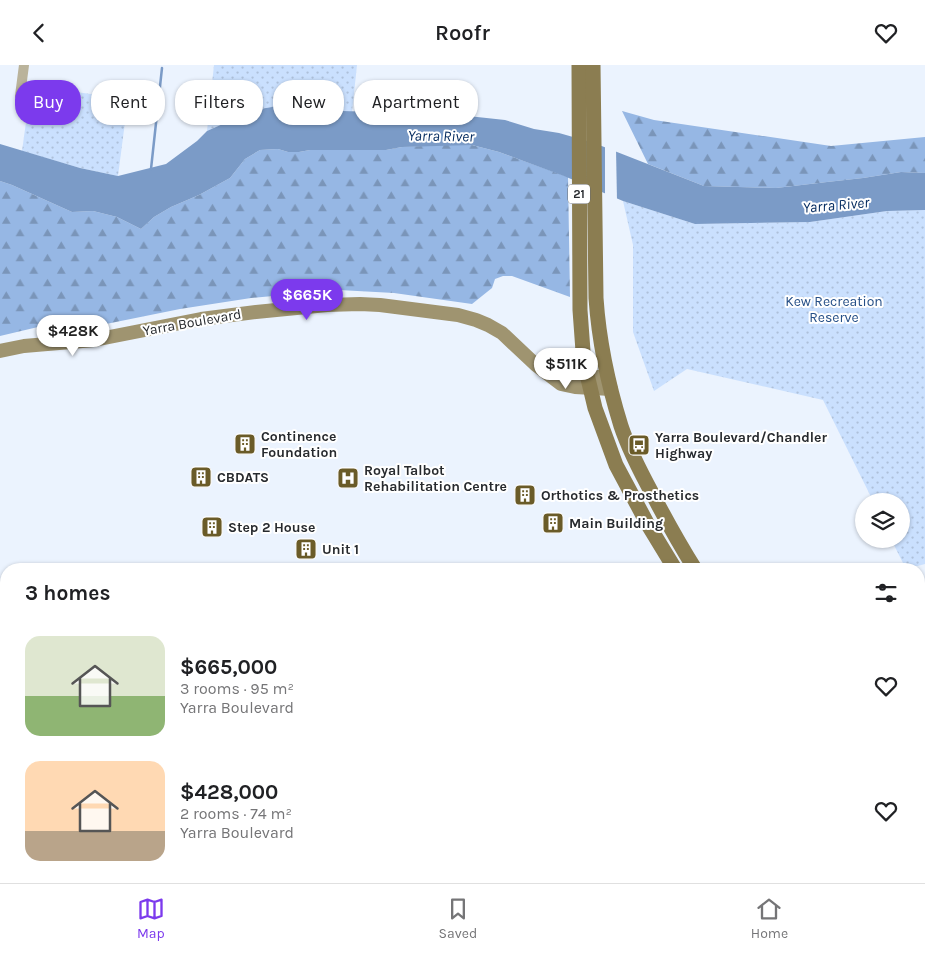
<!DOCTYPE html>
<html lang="en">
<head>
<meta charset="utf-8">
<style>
	:root { --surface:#fff; --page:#f6f6f6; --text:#202124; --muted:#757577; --line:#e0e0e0; --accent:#7c3aed }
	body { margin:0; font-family:Karla,sans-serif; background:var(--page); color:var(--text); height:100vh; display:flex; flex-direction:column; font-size:19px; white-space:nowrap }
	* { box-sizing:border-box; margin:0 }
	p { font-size:16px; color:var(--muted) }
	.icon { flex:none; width:28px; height:28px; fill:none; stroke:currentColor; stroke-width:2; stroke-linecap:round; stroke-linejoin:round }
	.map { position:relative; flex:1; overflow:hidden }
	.drawer { position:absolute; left:0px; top:498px; width:925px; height:321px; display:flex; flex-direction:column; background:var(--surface); border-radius:20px 20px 0 0; box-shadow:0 1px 4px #0004 }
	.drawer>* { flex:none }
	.banner { position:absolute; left:15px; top:15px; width:500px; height:45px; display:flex; gap:10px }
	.buttons { position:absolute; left:855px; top:428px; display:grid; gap:10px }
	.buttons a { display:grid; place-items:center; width:55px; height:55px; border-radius:50%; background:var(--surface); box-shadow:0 1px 4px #0004; font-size:25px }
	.price { position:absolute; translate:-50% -42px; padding:0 11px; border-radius:18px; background:#fff; color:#222; font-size:16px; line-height:32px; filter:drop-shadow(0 1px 2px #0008) }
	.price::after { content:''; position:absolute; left:50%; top:30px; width:15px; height:11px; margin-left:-8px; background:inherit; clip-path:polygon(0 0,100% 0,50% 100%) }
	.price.current { background:var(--accent); color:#fff }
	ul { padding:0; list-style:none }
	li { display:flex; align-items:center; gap:15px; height:125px; padding:0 25px }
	li span { display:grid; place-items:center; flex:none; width:140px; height:100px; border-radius:15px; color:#555 }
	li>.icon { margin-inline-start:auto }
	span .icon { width:60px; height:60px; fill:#fffc; stroke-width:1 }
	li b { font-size:21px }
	h2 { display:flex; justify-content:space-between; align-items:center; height:60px; padding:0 25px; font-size:21px }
	.chip { padding:0 18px; border-radius:20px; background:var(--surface); box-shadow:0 1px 4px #0004; font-size:18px; line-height:45px }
	.chip.current { background:var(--accent); color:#fff }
	header { display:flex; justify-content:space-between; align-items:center; height:65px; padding:0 25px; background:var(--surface); font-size:22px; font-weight:600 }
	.menu { display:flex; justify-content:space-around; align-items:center; height:70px; border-top:1px solid var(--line); background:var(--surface); font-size:14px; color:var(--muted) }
	.menu a { display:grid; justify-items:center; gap:2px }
	.menu .current { color:var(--accent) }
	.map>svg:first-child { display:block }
	.forest { fill:url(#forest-firs) }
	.park { fill:url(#park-dots) }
	.water { fill:#7b9bc7 }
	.pier { fill:#ebf3fe }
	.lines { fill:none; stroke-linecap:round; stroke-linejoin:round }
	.stream { stroke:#7b9bc7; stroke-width:2.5 }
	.minor { stroke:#bab39b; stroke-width:10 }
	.secondary { stroke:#9f9470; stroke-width:14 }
	.primary { stroke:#8b7d51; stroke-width:15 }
	.motorway { stroke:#7a6a35; stroke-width:18 }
	.labels { text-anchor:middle; stroke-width:4; stroke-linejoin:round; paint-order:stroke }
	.shield { fill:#fff; stroke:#686a6d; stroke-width:1 }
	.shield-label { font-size:12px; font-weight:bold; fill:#272a2e }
	.park-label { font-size:14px; fill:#254f87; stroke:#fff }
	.street-label { font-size:14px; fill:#272a2e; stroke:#fff }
	.poi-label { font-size:14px; font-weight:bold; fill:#272a2e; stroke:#fff; text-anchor:start }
	.water-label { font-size:15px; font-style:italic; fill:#00285d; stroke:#fff }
</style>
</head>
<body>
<header><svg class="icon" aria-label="back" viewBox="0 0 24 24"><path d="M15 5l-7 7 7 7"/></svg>Roofr<svg class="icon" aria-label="heart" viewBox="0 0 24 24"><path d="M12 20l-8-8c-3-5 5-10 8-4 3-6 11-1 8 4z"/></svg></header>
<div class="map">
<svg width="925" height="818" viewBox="0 0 925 818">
	<defs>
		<pattern id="forest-firs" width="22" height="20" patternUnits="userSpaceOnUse" patternTransform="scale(1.25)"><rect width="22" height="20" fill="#96b7e4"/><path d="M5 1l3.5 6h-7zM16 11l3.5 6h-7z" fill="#7a95b9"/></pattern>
		<pattern id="park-dots" width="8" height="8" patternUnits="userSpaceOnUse" patternTransform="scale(1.25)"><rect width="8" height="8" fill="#cae0fe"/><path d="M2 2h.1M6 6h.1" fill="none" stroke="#aec0da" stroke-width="1.8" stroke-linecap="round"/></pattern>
	</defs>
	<rect width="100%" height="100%" fill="#ebf3fe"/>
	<!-- forest -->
	<g class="forest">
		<path d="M622,46L654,55L831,81L925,72V108L901,107L863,113L827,117L776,123L704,121L648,99Z"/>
		<path d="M441,80H472L499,87L568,112L570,232L512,211H503L495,214L492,223L472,239L394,228L339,225L251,233L180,244L101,260L63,266L38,262L0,271V116L12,120L72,147L93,146L117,152L141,164L154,152L171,142L199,130L230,113L245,94L260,85L278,84L288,87H299L310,85H386L402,82Z"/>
		<path d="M0,806L6,807V812L35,813L37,818H0Z"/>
	</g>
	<!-- park -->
	<g class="park">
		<path d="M214,0H357L352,47L342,46L330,48L278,41L254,45L207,66Z"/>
		<path d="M31,21L128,34L118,111L80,103L22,86Z"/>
		<path d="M623,136L695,159L810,157L887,146L925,145V499L906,504L891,474H901V436H873L823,335L687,304L654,326L633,267V180Z"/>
		<path d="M925,589V644L919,643V590Z"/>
	</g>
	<!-- water -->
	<path class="water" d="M278,41L329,48L342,46L412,48L468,51L505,55L534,64L559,68L594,78L704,121L776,123L827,117L863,113L901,107L925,108V145L887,146L810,157L695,159L623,136L564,111L499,87L472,80L402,82L386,85H310L299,87H288L278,84L260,85L245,94L230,113L199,130L171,142L154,152L141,164L117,152L93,146L72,147L12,120L0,116V79L80,103L118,111L166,99L197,76L207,66L254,45Z"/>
	<!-- pier -->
	<path class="pier" d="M605,80L616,84L617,136L605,131Z"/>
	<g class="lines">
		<!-- stream -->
		<path class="stream" d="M151,104L162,3"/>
		<!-- minor -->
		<path class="minor" d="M20,31L24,0"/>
		<!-- secondary -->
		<g class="secondary">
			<path d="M0,286L24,281L94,275L201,254L256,247L327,240L360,239L380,240L458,250L476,255L488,260L502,268L536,300L561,319L575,322L611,324"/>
			<path d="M545,304L565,299L583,286"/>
			<path d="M551,308L577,312H608"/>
			<path d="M0,705L6,719"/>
			<path d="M47,812L49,818"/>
		</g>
		<!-- primary -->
		<g class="primary">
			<path d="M579,0L580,245L583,286L585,301L595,343L616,400L647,458L675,504"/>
			<path d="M593,0L596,233C599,277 608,319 621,361C629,385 641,408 653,430C666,455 680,480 695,504"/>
			<path d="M919,726L925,731"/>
		</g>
		<!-- motorway -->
		<g class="motorway">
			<path d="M919,698L925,697"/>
			<path d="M0,737H6"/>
			<path d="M919,751L925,750"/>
			<path d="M0,788L6,789"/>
			<path d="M919,802L925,801"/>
			<path d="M221,812L239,818"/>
			<path d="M256,812L341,818"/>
			<path d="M718,818L808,812"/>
		</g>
	</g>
	<!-- icons -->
	<defs>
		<g id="building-square" transform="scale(1.125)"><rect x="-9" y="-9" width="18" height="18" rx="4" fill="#6a5b28" stroke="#fff"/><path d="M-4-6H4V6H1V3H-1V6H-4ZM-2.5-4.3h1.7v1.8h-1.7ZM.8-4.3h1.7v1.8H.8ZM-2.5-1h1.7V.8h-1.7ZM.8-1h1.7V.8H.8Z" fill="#fff"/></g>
		<g id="bus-square" transform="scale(1.125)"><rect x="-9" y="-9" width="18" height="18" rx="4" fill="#6a5b28" stroke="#fff"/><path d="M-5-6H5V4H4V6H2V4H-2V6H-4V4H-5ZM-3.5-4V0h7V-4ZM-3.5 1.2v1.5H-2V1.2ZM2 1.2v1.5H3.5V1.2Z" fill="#fff"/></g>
		<g id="hospital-square" transform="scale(1.125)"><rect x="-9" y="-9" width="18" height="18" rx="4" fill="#6a5b28" stroke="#fff"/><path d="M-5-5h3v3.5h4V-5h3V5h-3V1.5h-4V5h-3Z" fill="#fff"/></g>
	</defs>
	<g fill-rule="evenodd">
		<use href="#building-square" x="245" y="379"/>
		<use href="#bus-square" x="639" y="380"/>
		<use href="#building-square" x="201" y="412"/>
		<use href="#hospital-square" x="348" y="413"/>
		<use href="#building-square" x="525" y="430"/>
		<use href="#building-square" x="553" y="458"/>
		<use href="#building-square" x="212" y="462"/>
		<use href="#building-square" x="306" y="484"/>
	</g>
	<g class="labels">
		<!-- shield labels -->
		<rect class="shield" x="568" y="119.5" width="22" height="19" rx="4"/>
		<g class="shield-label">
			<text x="579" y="133">21</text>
		</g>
		<!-- park labels -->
		<g class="park-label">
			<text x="834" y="241">Kew Recreation<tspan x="834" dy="16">Reserve</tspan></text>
		</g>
		<!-- street labels -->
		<g class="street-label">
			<text transform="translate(192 257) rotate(-10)" y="5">Yarra Boulevard</text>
		</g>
		<!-- poi labels -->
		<g class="poi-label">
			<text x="261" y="376">Continence<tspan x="261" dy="16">Foundation</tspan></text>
			<text x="655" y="377">Yarra Boulevard/Chandler<tspan x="655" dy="16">Highway</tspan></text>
			<text x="364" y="410">Royal Talbot<tspan x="364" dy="16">Rehabilitation Centre</tspan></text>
			<text x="217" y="417">CBDATS</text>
			<text x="541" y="435">Orthotics &amp; Prosthetics</text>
			<text x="569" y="463">Main Building</text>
			<text x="228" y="467">Step 2 House</text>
			<text x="322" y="489">Unit 1</text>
		</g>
		<!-- water labels -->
		<g class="water-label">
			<text transform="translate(441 71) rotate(1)" y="5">Yarra River</text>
			<text transform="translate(836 140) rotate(-5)" y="5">Yarra River</text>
		</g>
	</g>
</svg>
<div class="buttons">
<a><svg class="icon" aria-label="layers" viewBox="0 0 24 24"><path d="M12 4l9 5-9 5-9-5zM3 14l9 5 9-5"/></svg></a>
</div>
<b class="price current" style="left:307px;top:256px">$665K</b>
<b class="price" style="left:73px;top:292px">$428K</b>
<b class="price" style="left:566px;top:325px">$511K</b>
<div class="banner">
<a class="chip current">Buy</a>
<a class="chip">Rent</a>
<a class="chip">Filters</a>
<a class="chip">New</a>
<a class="chip">Apartment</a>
</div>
<section class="drawer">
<h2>3 homes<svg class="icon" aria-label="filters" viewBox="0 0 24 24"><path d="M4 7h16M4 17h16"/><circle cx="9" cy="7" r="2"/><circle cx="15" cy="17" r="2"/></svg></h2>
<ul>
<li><span style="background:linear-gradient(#dfe7d0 60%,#8fb573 0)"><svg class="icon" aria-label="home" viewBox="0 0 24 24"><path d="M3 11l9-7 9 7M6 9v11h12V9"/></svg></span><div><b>$665,000</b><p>3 rooms · 95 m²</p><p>Yarra Boulevard</p></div><svg class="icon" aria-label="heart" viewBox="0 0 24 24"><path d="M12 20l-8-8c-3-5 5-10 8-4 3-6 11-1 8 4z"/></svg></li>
<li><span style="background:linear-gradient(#ffd9b3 70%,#b9a48a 0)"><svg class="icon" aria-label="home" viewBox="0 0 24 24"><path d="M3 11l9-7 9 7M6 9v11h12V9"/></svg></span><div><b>$428,000</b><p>2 rooms · 74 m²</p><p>Yarra Boulevard</p></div><svg class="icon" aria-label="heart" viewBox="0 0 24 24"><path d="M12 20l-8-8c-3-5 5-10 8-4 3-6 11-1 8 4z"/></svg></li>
</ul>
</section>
</div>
<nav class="menu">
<a class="current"><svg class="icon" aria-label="map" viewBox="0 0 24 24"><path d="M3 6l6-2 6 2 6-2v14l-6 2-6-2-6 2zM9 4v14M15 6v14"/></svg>Map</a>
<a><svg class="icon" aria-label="saved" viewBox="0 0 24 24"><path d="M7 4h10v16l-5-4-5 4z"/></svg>Saved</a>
<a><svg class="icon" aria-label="home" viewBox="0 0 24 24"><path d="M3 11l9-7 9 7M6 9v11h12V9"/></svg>Home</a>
</nav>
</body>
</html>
